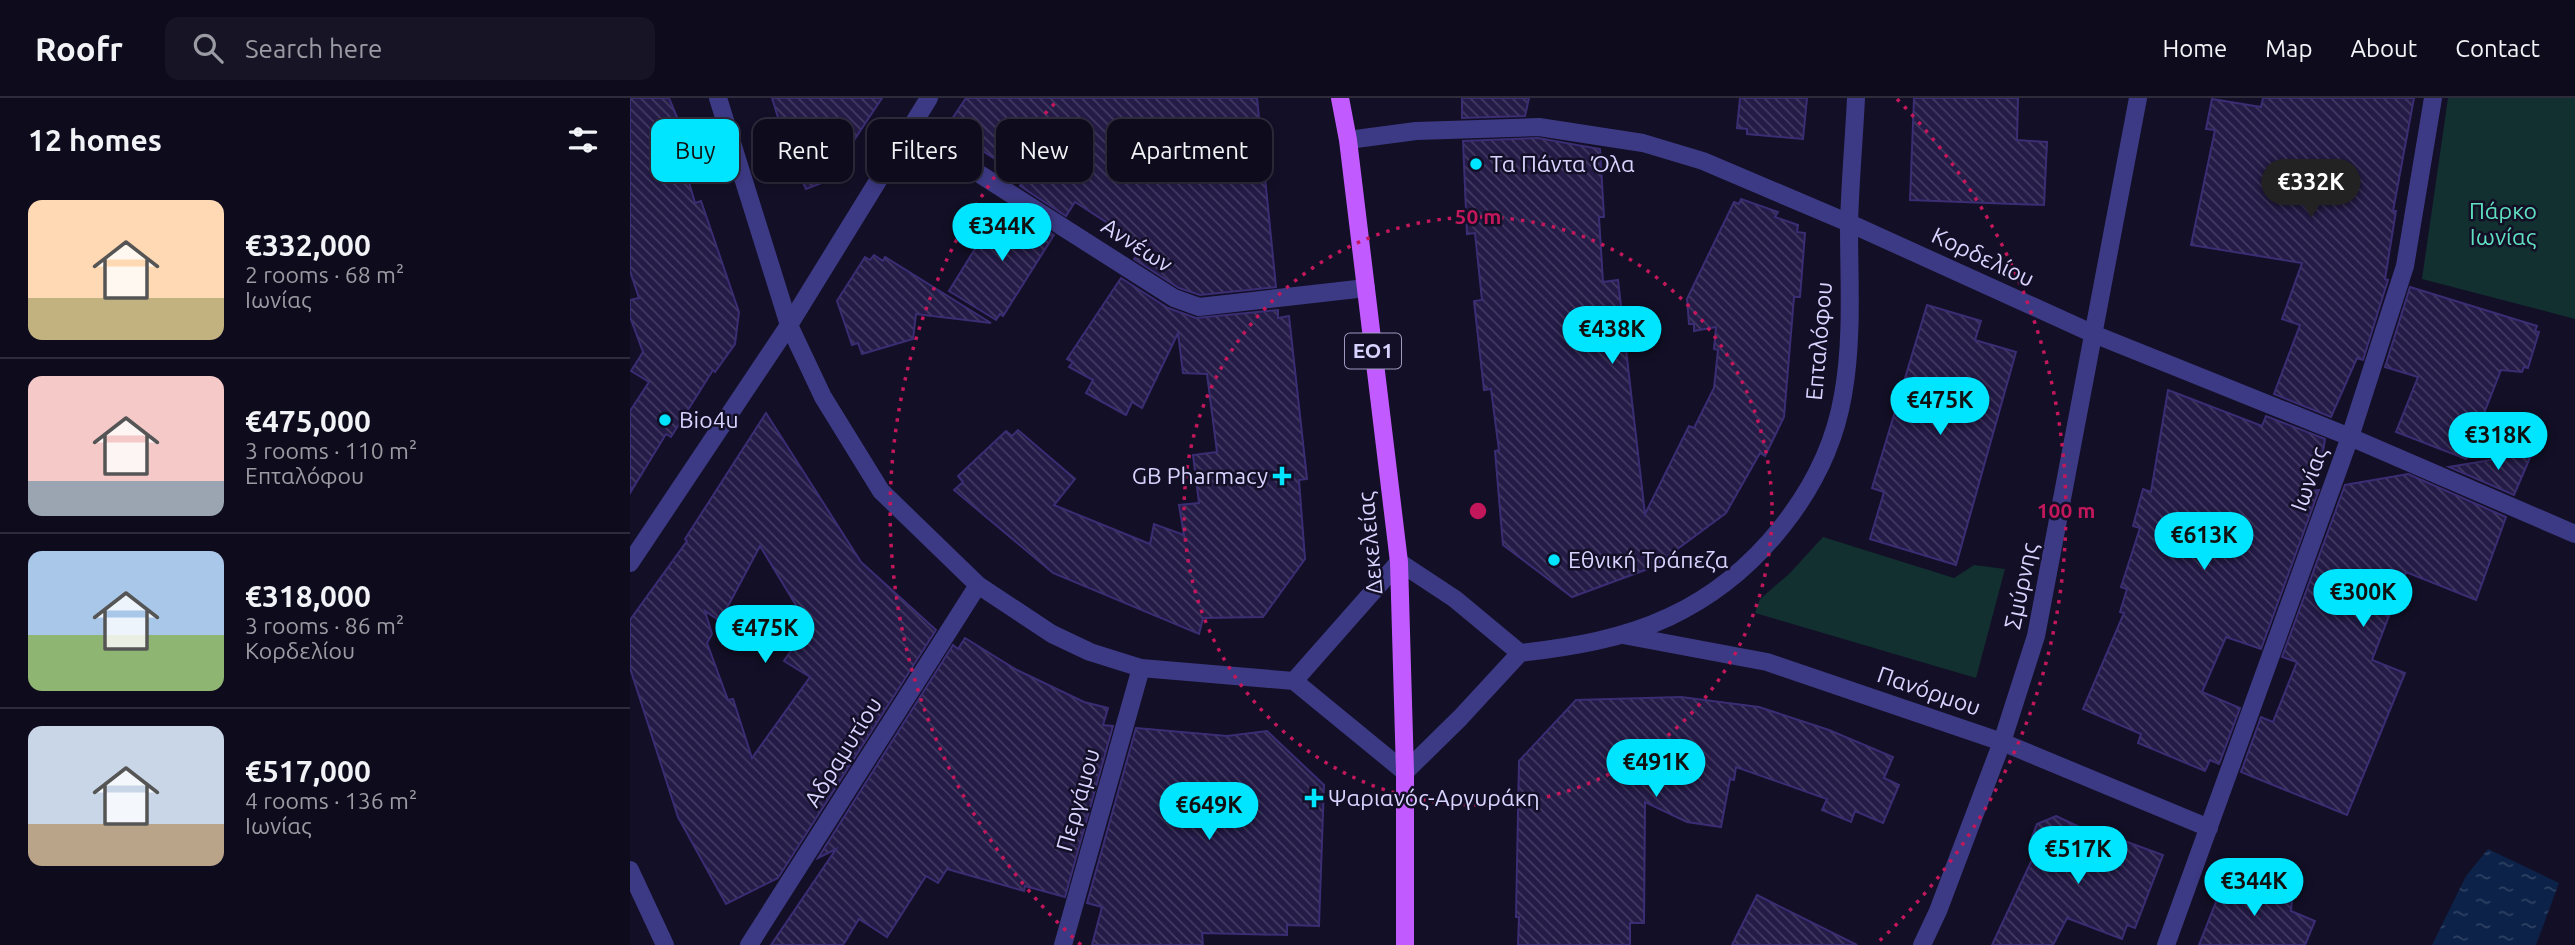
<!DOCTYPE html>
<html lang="en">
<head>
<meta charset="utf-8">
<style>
	:root { --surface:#0e0b1c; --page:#171425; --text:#f1f3f6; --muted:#9b9ba3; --line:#2e2b3b; --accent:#00e5ff }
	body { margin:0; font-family:Ubuntu,sans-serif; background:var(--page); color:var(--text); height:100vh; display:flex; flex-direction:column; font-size:26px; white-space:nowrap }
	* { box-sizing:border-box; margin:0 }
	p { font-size:23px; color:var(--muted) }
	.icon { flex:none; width:38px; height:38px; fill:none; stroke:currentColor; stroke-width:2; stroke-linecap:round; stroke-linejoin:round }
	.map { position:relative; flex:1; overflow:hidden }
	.details { display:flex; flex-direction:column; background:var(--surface); width:630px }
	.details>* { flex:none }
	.banner { position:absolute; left:21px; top:21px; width:665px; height:63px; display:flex; gap:14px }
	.price { position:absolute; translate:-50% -60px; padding:0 16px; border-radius:24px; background:var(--accent); color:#111; font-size:23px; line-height:46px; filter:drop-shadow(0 2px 4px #0008) }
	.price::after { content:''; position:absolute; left:50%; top:42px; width:21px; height:16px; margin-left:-10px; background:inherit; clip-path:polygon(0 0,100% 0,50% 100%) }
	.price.active { background:#222; color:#fff }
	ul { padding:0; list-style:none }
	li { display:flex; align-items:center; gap:21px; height:175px; padding:0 28px }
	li+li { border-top:2px solid var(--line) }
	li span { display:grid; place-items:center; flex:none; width:196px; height:140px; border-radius:14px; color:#555 }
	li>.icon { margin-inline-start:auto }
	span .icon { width:84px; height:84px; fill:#fffc; stroke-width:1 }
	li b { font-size:30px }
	h2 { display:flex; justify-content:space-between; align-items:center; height:84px; padding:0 28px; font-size:30px }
	.tag { padding:0 24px; border-radius:14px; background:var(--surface); box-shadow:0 4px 10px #0003,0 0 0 2px var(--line); font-size:24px; line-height:63px }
	.tag.active { background:var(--accent); color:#111 }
	header { display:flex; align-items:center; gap:42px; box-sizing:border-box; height:98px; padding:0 35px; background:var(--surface); border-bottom:2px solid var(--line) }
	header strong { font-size:33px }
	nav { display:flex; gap:38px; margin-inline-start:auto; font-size:24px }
	.search { width:490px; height:63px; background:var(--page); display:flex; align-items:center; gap:18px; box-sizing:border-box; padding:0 24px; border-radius:14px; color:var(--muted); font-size:26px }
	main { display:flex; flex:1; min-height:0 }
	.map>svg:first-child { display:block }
	.park { fill:#12302f }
	.water { fill:url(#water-ripples) }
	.building { fill:url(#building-back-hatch); stroke:#3b2d73; stroke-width:2; fill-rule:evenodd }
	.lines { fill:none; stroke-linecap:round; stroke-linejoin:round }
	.minor { stroke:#3d3a85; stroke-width:18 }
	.major { stroke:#c25bff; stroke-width:18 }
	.ring { fill:none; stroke:#c2185b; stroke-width:3.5; stroke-dasharray:3.5 7 }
	.poi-dot { fill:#00e5ff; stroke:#130f26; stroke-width:2.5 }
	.labels { text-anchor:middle; stroke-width:5; stroke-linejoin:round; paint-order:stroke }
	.shield { fill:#130f26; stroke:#9e99be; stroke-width:2 }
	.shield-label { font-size:21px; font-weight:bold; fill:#d9d4ff }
	.poi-label { font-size:23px; fill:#d9d4ff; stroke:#130f26; text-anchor:start }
	.park-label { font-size:23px; fill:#5fe0c0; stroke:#130f26 }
	.street-label { font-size:23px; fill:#d9d4ff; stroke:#130f26 }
	.centre { fill:#c2185b; stroke:#130f26; stroke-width:3.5 }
	.ring-label { font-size:21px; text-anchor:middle; font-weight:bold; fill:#c2185b; stroke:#130f26; stroke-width:5; stroke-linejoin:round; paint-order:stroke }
</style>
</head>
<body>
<header>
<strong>Roofr</strong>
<div class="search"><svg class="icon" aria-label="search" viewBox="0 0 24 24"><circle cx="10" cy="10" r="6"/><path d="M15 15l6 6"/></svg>Search here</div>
<nav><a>Home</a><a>Map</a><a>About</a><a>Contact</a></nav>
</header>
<main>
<section class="details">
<h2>12 homes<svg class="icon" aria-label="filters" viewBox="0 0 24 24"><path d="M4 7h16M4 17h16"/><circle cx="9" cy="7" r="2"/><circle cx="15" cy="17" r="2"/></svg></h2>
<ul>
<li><span style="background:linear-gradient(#ffd9b3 70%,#c2b280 0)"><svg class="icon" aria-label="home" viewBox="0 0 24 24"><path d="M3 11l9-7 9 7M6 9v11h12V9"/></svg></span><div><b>€332,000</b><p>2 rooms · 68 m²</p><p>Ιωνίας</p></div></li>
<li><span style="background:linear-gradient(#f6c9c9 75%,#9aa5b1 0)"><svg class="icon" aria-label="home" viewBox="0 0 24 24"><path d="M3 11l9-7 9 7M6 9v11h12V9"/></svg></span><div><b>€475,000</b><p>3 rooms · 110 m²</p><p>Επταλόφου</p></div></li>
<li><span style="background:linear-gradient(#a9c7e8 60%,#8fb573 0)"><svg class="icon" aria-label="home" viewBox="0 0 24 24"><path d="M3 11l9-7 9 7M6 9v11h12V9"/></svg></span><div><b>€318,000</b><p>3 rooms · 86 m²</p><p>Κορδελίου</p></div></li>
<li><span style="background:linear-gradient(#c9d6e8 70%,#b9a48a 0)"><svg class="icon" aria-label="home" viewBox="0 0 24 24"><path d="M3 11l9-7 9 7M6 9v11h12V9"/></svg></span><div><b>€517,000</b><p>4 rooms · 136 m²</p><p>Ιωνίας</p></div></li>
</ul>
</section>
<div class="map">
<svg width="1945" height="847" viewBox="0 0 1945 847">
	<defs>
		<pattern id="water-ripples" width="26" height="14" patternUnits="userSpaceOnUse" patternTransform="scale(1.75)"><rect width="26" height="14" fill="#0c2248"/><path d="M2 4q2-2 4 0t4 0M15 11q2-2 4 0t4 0" fill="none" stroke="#2f4163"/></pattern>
		<pattern id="building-back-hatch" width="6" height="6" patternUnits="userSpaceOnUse" patternTransform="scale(1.75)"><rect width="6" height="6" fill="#241b47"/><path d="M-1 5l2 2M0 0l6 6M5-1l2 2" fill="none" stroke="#433b63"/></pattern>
	</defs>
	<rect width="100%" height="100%" fill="#130f26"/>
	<!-- park -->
	<g class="park">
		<path d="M1818,0H1945V221L1792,181Z"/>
		<path d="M1193,439L1324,480L1344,467L1375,471L1346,580L1125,515L1130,501L1159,476Z"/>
	</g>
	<!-- water -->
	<path class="water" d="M1858,751L1929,785L1906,847H1802L1836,778Z"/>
	<!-- building -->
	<g class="building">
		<path d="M0,0H39L54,36L46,39L65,105L71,103L109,214L105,246L85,274L83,272L41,339L36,336L0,395V313L19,284L1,273L13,254L0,219V202L9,200L0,173Z"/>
		<path d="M142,0H252L197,83L176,91L158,52Z"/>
		<path d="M336,0H627L646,189L570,197L549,190L504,161L513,148L445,104L436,118L390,88L394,80L330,38L331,35L318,27Z"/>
		<path d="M832,0H899L895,18L832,20Z"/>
		<path d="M1110,0H1177L1173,41L1117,36V31L1107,30Z"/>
		<path d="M1284,0H1388L1387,42L1417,44L1414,107L1280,102Z"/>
		<path d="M1633,0H1784L1763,113H1766L1755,181L1758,182L1733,262L1727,260L1701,319L1644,296L1670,227L1652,221L1672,165L1561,147L1585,32L1576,31L1582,1L1631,9Z"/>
		<path d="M908,40L970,51L974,119H969L973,184L988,182L1015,416L1059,328L1064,330L1084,290L1088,252L1084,251L1086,229L1064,233V226H1059L1057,201L1104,104L1109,106L1111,101L1148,114L1145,119L1168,127L1167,134L1175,135L1170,199H1164L1154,319L1135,358L1130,355L1096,415L1023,469L942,499L873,447L865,353L869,352L861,291L854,292L844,203L852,202L845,135L837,136L833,43Z"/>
		<path d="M378,107L424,137L373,218L370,216L366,222L319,193L356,133L360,135Z"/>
		<path d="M244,157L253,163L255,159L361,225L286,216L283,241L232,256L228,245L222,247L207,203L235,159L240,162Z"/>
		<path d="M491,180L538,210L566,220L648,212V220L659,218L677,381L669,382L675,461L633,519L573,520L569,536L423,475L324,392L333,384L328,378L376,333L382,338L388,332L445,381L424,407L520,446L524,426L554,437L549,407L569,405L563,357L587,354L577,276L553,275L548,235L512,310L502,304L496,317L456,295L463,282L439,269L443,264L437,261Z"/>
		<path d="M1780,189L1907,228L1905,233L1909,234L1898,270L1894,269L1892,274L1871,272L1836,361L1766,334L1788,279L1755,269Z"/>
		<path d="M1297,207L1351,223L1345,242L1386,254L1326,467L1240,441L1254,394L1242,390Z"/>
		<path d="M1538,292L1632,328L1636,318L1695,341L1693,354L1675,394L1689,392L1631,551L1596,539L1572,594L1610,610L1589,666L1580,662L1575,673L1508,645L1511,636L1453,611L1494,515L1490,514L1497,491L1491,489L1510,430L1503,428L1513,391L1521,394Z"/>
		<path d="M136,315L231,464L306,532L148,780L96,806L48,719L0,570V522L57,443L55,441ZM130,448L178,527L154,563L180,579L122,660L103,601L98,602L77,545L82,536L75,513L90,523Z"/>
		<path d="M1902,355L1884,397L1819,369Z"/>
		<path d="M1778,376L1876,419L1846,502L1776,474L1742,562L1775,575L1717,717L1611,674L1631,619L1643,624L1667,564L1652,559L1715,387Z"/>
		<path d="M335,540L387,572L454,604L478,610L473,627L483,628L435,799L395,788L394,793L317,771L308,785L296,778L257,839L229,821L213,847H141L206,751L188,760L323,547L328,551Z"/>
		<path d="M1051,599L1129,609L1199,632L1263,659L1254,680L1269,687L1253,725L1225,713L1221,724L1192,712L1197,701L1106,669L1104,682L1100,681L1091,729L1057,724L1015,704L1014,825H1000V847H888L889,819H886L889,663L946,602Z"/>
		<path d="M506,630L597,638L637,633L694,687L689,828L657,827V837L572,835L573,847H462L472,809L457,805Z"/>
		<path d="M1426,718L1490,748L1492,742L1533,757L1505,830L1497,827L1492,841L1437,820L1423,847H1362L1406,753L1402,739L1407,726Z"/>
		<path d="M1597,776L1662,802L1661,813L1685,823L1675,847H1569Z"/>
		<path d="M1127,797L1227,847H1102Z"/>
	</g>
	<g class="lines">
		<!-- minor -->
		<g class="minor">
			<path d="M88,0L159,227L193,299L251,393L348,487L422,536L460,554L511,570L664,583L775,674L830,620L890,555C942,549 992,541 1039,519C1125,479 1197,391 1213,297C1223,242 1219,183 1219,127C1220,85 1224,42 1226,0"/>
			<path d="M279,31L544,200L569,209L736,190"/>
			<path d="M718,42L786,33L909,29L1013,45L1073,63L1219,125L1466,237L1720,339L1945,436"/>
			<path d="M0,465L159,227L299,0"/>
			<path d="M993,537L1137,564L1372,644L1579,730"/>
			<path d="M664,583L769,464L825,501L890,555"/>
			<path d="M0,772L35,847"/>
			<path d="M119,847L348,487"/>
			<path d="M433,847L511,570"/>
			<path d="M1292,847L1308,813L1372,644L1406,538L1508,0"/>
			<path d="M1536,847L1720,339L1775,168L1803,0"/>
		</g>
		<!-- major -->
		<path class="major" d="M710,0L718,42L769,464L775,674V847"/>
	</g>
	<!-- distance rings -->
	<g class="ring">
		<circle cx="848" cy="413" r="294"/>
		<path d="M451 847A588 588 0 0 1 429 1M1267 1A588 588 0 0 1 1245 847"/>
	</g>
	<!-- markers -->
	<g class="poi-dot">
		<circle cx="846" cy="66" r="7"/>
		<circle cx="35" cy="322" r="7"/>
		<path d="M648.5 367.5h7v7h7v7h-7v7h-7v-7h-7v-7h7z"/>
		<circle cx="924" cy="462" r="7"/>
		<path d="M680.5 689.5h7v7h7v7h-7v7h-7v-7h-7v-7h7z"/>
	</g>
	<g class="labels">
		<!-- shield labels -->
		<rect class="shield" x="715" y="235.5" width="56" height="35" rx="5"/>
		<g class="shield-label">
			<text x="743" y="260">ΕΟ1</text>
		</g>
		<!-- poi labels -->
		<g class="poi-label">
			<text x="860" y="74">Τα Πάντα Όλα</text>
			<text x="49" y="330">Bio4u</text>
			<text x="638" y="386" text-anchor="end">GB Pharmacy</text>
			<text x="938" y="470">Εθνική Τράπεζα</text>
			<text x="698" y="708">Ψαριανός-Αργυράκη</text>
		</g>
		<!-- park labels -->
		<g class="park-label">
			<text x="1873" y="121">Πάρκο<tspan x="1873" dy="26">Ιωνίας</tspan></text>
		</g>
		<!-- street labels -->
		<g class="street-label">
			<text transform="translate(507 147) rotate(33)" y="8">Αννέων</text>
			<text transform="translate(1353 159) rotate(25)" y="8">Κορδελίου</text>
			<text transform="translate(1189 243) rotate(-85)" y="8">Επταλόφου</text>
			<text transform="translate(1679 381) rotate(-70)" y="8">Ιωνίας</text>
			<text transform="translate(740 445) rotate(-95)" y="8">Δεκελείας</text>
			<text transform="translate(1391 488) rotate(-78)" y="8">Σμύρνης</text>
			<text transform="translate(1299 593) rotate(19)" y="8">Πανόρμου</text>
			<text transform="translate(213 654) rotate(-58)" y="8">Αδραμυτίου</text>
			<text transform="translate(448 702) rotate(-74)" y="8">Περγάμου</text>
		</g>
	</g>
	<circle cx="848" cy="413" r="10" class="centre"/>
	<g class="ring-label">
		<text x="848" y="126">50 m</text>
		<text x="1436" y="420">100 m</text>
	</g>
</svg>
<b class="price active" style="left:1681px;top:121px">€332K</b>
<b class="price" style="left:372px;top:165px">€344K</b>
<b class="price" style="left:982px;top:268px">€438K</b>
<b class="price" style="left:1310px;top:339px">€475K</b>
<b class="price" style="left:1868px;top:374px">€318K</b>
<b class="price" style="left:1574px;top:474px">€613K</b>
<b class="price" style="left:1733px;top:531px">€300K</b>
<b class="price" style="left:135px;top:567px">€475K</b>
<b class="price" style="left:1026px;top:701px">€491K</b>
<b class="price" style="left:579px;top:744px">€649K</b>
<b class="price" style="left:1448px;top:788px">€517K</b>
<b class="price" style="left:1624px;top:820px">€344K</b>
<div class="banner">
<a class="tag active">Buy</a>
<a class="tag">Rent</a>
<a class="tag">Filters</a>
<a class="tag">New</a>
<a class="tag">Apartment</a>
</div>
</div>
</main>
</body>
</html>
